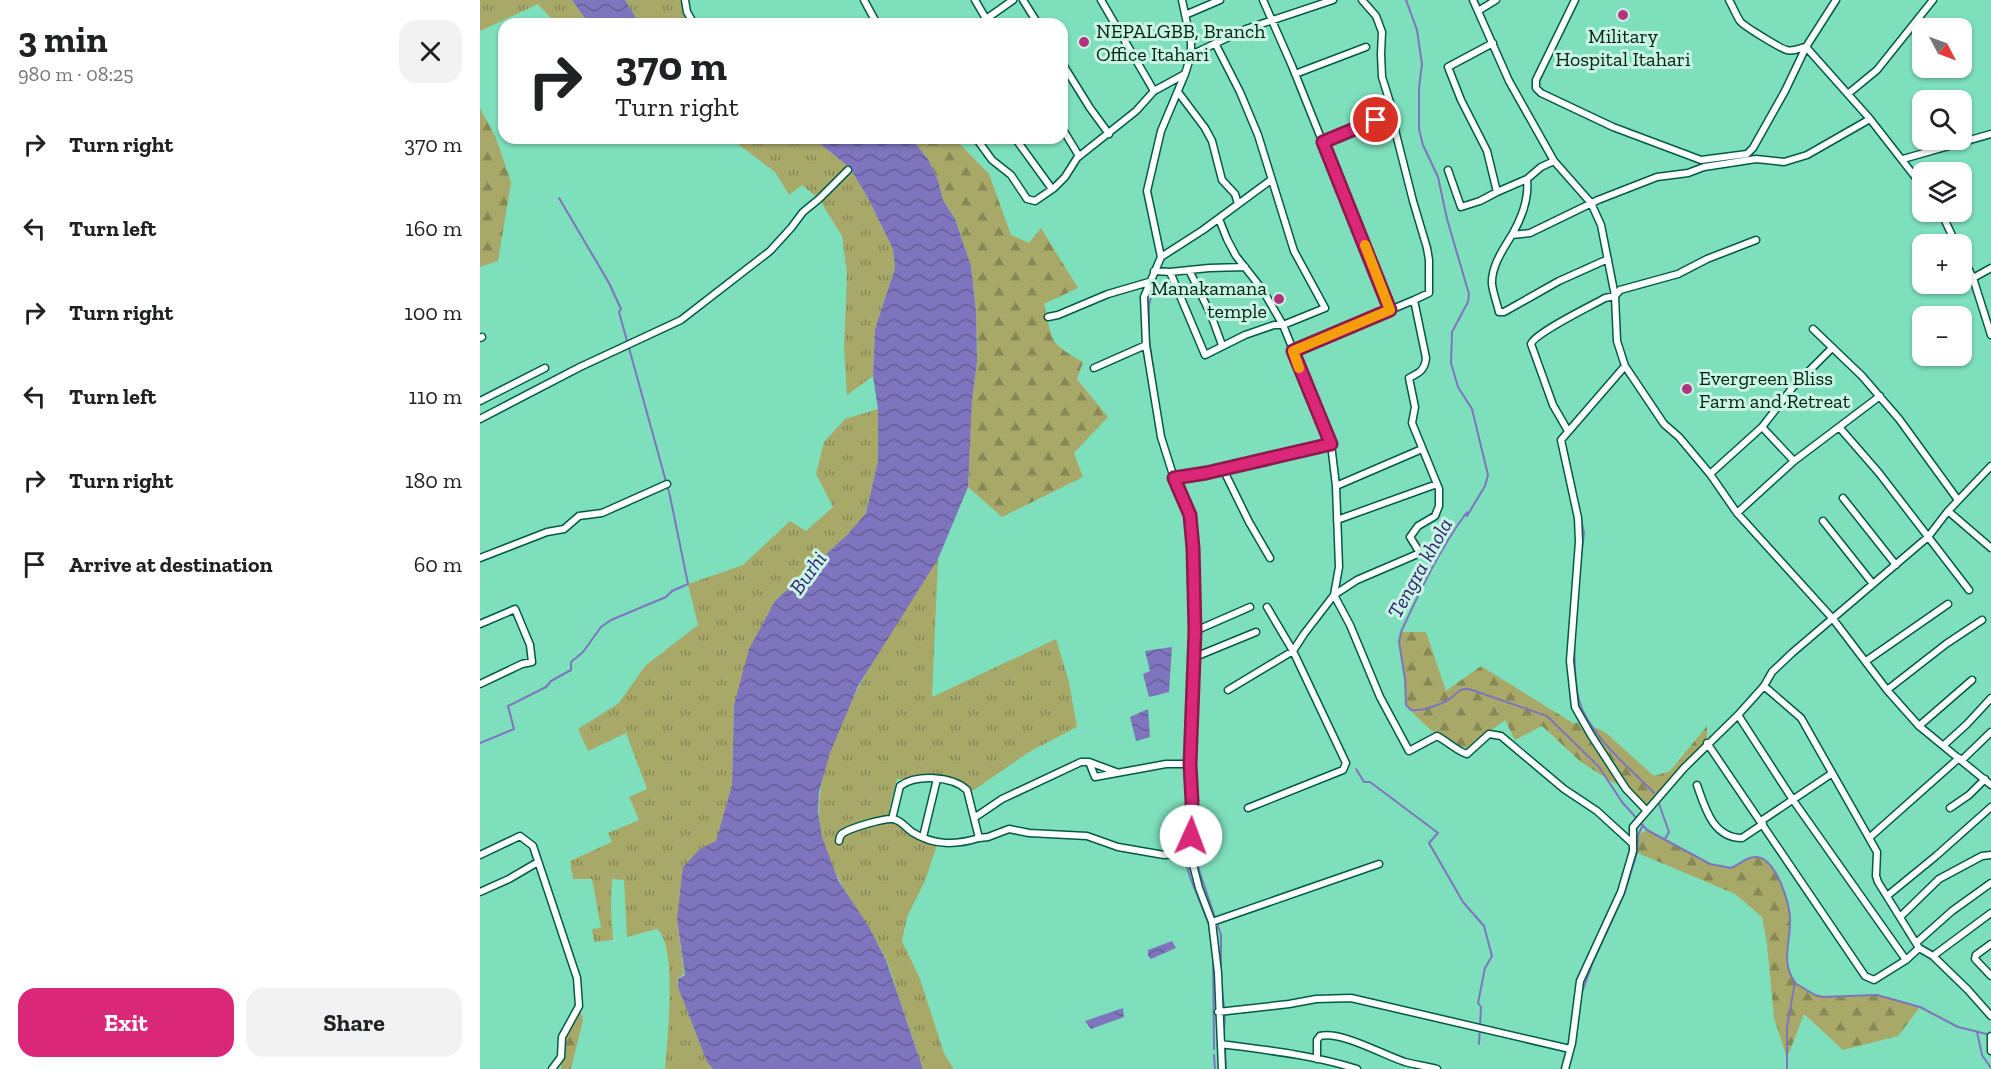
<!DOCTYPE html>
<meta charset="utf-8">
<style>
body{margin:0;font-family:"Zilla Slab",serif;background:#f2f2f2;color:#202124;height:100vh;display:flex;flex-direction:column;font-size:22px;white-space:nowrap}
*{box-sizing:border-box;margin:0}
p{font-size:20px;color:#757577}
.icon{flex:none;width:33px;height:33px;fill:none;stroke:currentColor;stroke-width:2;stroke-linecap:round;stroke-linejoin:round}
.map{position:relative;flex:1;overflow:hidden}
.panel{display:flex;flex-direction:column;background:#fff;width:480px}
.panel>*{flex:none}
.top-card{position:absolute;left:18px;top:18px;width:570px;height:126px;border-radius:18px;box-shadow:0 2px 4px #0004;background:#fff;color:#202124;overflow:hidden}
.needle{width:39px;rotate:131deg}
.buttons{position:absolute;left:1432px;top:18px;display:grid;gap:12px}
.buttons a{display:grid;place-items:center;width:60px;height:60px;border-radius:12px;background:#fff;box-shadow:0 2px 4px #0004;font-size:30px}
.pin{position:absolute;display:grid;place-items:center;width:51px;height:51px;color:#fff;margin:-26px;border:3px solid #fff;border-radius:50%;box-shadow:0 2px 6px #0007}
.me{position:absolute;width:66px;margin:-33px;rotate:2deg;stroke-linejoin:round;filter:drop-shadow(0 0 4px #0008)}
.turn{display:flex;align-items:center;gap:21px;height:126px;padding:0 18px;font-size:27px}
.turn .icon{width:78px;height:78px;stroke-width:2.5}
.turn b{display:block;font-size:42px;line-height:51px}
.round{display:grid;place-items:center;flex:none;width:63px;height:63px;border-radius:18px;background:#f2f2f2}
.summary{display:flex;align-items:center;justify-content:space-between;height:102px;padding:0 18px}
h1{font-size:36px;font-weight:700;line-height:45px}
.action{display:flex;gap:12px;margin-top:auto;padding:12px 18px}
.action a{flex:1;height:69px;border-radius:18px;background:#db2777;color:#fff;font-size:24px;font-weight:700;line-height:69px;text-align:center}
.action a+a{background:#f2f2f2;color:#202124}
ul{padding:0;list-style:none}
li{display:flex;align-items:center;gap:18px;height:84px;padding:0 18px}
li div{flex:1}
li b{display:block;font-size:22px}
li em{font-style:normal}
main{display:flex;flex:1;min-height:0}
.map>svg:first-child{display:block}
.grass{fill:url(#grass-tufts)}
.forest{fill:url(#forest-firs)}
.water{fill:url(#water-waves)}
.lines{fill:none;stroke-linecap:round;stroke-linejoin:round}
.stream{stroke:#7f74be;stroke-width:2}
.minor-casing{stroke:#025b45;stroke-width:9}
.minor{stroke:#fff;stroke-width:6}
.route-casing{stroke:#8e194d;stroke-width:15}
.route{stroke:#db2777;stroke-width:10}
.slow{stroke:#f59e0b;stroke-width:10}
.poi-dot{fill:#b4337e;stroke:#c8f5e3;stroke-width:2}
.labels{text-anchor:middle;stroke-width:6;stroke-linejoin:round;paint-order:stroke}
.poi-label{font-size:20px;fill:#001f15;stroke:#c8f5e3;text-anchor:start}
.water-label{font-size:21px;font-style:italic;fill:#341b73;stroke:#c8f5e3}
</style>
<main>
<section class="panel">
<div class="summary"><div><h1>3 min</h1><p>980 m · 08:25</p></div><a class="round"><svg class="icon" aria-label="close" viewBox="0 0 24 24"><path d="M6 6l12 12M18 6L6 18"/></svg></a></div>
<ul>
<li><svg class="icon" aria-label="right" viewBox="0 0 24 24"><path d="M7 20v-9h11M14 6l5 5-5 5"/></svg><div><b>Turn right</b></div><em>370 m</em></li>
<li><svg class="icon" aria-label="left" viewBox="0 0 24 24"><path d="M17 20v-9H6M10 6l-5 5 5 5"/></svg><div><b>Turn left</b></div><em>160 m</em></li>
<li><svg class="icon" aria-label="right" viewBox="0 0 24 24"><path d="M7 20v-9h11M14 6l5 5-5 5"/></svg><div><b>Turn right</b></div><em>100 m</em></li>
<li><svg class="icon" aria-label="left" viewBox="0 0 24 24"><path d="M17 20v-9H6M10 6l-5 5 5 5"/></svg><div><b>Turn left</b></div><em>110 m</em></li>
<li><svg class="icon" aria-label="right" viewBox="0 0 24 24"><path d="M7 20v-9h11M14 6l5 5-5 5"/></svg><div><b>Turn right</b></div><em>180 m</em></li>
<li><svg class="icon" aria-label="arrive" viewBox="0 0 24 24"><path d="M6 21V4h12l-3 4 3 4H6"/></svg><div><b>Arrive at destination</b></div><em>60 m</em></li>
</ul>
<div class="action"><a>Exit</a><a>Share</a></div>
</section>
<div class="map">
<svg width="1511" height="1069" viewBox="0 0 1511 1069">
<defs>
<pattern id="grass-tufts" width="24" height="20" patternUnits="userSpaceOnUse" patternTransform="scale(1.5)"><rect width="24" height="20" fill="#a8a969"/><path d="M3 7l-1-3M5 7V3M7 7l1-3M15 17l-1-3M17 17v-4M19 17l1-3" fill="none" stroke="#868955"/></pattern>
<pattern id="forest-firs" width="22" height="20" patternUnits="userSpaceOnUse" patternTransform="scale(1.5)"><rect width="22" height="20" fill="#a8a969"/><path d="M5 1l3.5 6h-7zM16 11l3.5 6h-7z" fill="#868955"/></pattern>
<pattern id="water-waves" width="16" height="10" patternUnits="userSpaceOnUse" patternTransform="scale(1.5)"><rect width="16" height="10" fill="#7f74be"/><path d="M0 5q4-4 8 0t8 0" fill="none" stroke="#665f99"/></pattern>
</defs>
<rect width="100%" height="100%" fill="#7edfbd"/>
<!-- grass -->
<path class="grass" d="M0,0H92L109,24H76L58,4L0,31Z
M145,0H205L214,24H163L157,19Z
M250,138H333L370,168L388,198L413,249L415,268L395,329L393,376L367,395L364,348L367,274L362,236L339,199L322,185L309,195L295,172Z
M398,409V461L386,513L367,535L295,601L254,705L252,785L236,842L220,849L197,919L204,974L197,979L198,987L227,1062L233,1069H185C187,1043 198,944 177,929L147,937L144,880L132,879L131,909L133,940L114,942L112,929L121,928L112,879H93L90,861L132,842L128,833L159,820L149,797L167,789L146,733L108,751L98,729L139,703L165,666L218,625L208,584L263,565L310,521L326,531L353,507L336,474L344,442L365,419Z
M458,559L452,697L576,639L589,682L597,727L549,752L491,792L482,782L473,777L443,780L417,779L409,809L426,831L457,845L445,881L427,917L422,941L440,979L464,1053L474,1069H443C435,1045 427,1020 418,996C414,983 411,969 405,957C385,917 353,882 342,837C321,755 415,626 458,559Z"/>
<!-- forest -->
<path class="forest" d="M0,108L16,138L31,182L18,261L0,267Z
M431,138H474L509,174L531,235L549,243L561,228L598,288L564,304C573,342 568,342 603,362L597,379L628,417L594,453L603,477L522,517L488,487L492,401L497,361L496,311L491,266L475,219L463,200L458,180L448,159Z
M921,632H946L966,691L1001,666L1093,723L1103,722L1125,732L1174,776L1190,771L1227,726V743L1167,811L1146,789L1129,780L1101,762L1062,726L1035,740L1025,720L987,748C961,741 943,725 926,705L925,679L919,642Z
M1167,830L1230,864L1252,868L1263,861L1277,857C1297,863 1309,899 1310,918C1311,939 1297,967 1317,984C1344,1005 1365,993 1396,995C1410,996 1426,1003 1440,1007L1418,1036L1363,1050L1324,1014L1307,1058L1294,1018L1287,944L1282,917L1255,894L1153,851L1152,843L1158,835Z
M99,1006L103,1020L91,1069H81L82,1037Z"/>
<!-- water -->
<path class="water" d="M92,0H145L157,19L163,24H109Z
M333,138H431L448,159L458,180L463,200L475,219L491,266L496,311L497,361L492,401L488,487L458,559L378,686L350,753L339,792L338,812L342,837L358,880L389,927L406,960L443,1069H233L227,1062L198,987V979L205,975L197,919L203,867L220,849L236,841L252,785L254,705L269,649L295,601L367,535L386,513L398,461V409L393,376L395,329L415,268L413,249L388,198L370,168Z
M692,647L689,692L669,697L663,674L670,671L665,651Z
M668,709L670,737L656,741L650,717Z
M692,941L696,948L671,959L668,956V950Z
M643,1008L644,1017L611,1029L605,1021Z"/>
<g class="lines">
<!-- stream -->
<path class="stream" d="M926,0L937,30L942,64L939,88V129L943,145L958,177L967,219L989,294L988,302L972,332L971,363L978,387L992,409L1008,475L1005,486L987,516V512C960,548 940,591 921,632L919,642L925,679L926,705L931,710C943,711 957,706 968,700C977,695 977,688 989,689L1067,716L1119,767L1142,802L1167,830L1230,864L1251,868C1259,865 1267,856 1277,857C1296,859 1310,903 1310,919C1311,941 1300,963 1315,982L1307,1027V1069
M676,278L669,305V339L677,394
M1086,448L1104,533L1100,566
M1094,640C1095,660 1094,691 1102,709C1117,742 1149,767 1174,793
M0,743L34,729L28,706L66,687L71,681L91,670V662L103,652L121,627L131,620L186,597L192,591L208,584L190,496L139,312L141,309L129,283L79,198
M876,769L884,782H890L958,833L949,843L983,902L1004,926L1012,956L1005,968L998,1003L1001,1007L999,1044
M1178,801L1189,832L1185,839
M716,808V854L719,870L741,935V982L744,1007
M705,859L710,877L729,925L733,952L734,1049
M1315,983L1335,995L1342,997L1397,995L1440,1007L1478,1027L1511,1035
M1102,992L1113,962L1144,894L1157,853L1158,835L1163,825
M744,1031L745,1015
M1096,1031L1100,1007
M1497,1032L1502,1055L1511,1068
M745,1048L746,1069
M734,1055L735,1069"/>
<defs>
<path id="minor" d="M205,0L207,12L214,24
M384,0L397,24
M495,0L509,24
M543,0L558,24
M621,0L674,91
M702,0L711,42V55L705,74L681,131L667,191L681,257L664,297L666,345L681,437L694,478L710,515L713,548L715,631L710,764L712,801L710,853L719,888L732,922L738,973L742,1069
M783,0L812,66L910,310
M993,0L1029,81L1074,161L1111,203L1121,225L1135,296L1137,341L1145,366L1184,424L1199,437L1230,474L1257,513L1353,619L1407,690L1439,726L1511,785
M1249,0C1253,7 1256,15 1260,21C1262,25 1303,50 1307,50C1313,52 1320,48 1326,47L1356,0
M998,11L1016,0
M705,15L740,0
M499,24L533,0
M1013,43L968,67L981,100L1007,151L1017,192
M711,55L766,29L853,0
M582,63L610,108L629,134
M815,74L886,47
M698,92L725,128L732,141L742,180L755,194L758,204
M1369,93L1397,70L1453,0
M1390,119L1443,187
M582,128L599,156
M496,138L512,160L531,175L547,199L555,201L574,188L585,177L597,158L656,111L674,91L705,74
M535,138L572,189
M843,142L913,112
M1423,159L1511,134
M1074,161L1061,167L1047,179C1049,197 1042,217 1033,233C1024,248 1011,266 1012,284C1013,293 1017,303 1019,312H1024L1079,281L1128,259
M968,170L981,207L1000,201L1017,192L1047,179
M1461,212L1476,244
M739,219L747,239L756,256L782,289L803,325L851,444L856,486L859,567L854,595L870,625L900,697L929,751L957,736C967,741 978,752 987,754L1009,734L1021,736L1084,789L1117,811L1152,843
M1032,235L1050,233L1118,200L1177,177L1208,173L1224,167L1276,159L1304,162L1327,155L1390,119L1326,47L1305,91L1273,148L1267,154L1221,160L1133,127L1061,93L1056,88V80L1095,0
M1482,256L1493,278L1511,335
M681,257L723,230L791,180
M709,270L731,315L742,345
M674,271L690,272L729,268L765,267
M690,272L725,355L765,335L794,325H803L845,308L814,251L778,135L760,92L736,45
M1493,278L1511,268
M568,317L578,315L628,294L669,282
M1333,329L1382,376L1419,419L1478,500
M0,338L2,337
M813,351L934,300
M1145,366L1081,440L1098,518L1099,542L1090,661L1095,707L1111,735L1146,789L1167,811
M614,368L666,345
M0,401L65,368
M0,419L100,367L201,320L290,251L311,228L323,212L339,199L368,170
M1282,427L1314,461
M1359,427L1400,396
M1088,431L1073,405L1051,344C1055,333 1111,306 1125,298L1135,296L1140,290L1198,274L1227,259L1276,240
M743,469L769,522L790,558
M1230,474L1282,427L1313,387L1352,348
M694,478L726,473L851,444
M856,486L942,449
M1363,498L1416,565
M1468,511L1511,548
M1257,513L1314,461L1359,427L1399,473L1489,590
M857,520L957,484
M1343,521L1393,584
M0,558L67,532L84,529L99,516L122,513L187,484
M0,624L35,609L50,645L52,662L42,664L0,684
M715,631L770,607
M715,657L776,632
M1386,661L1468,604
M1284,686L1321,718L1397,852L1396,876L1398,882L1439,948L1453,956L1488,990L1511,1016
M748,690L813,651L824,634L854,595L877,580L940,553L930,537L938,526L955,516L959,506V489L932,423L935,407L929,378C939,373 945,370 946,358L934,300L949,293V260L947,248L933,201L916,134L913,112L902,77L901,54L902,32L896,16L882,0
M1407,690L1466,644L1502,620
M1258,715L1313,800L1426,960
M1439,726L1492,680
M1227,743L1385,976L1394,980L1426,960L1439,948
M1464,745L1487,724L1511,698
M1482,760L1511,732
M609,762L636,772
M1217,785C1225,808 1233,838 1262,838L1283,824
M768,808L863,770L866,763L813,651L787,607
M1470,808L1489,795L1505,779
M494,818L522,799L601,762H609L615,777L686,764H710
M412,819L420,786C437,774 472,776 487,790L499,838L508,837L529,829L549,833L607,836L638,847L684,855L710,853
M1281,821L1351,774
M443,837L457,779
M1389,838L1479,758
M359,841C360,837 359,836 363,833C371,828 403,818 413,819C421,820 426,828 432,832C454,846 476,845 499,838
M0,855L40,836L53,846L97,978L99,1006L82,1037L81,1057L72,1069
M0,892L29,879L58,862
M1407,896L1456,856L1511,807
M1420,917L1459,879L1502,856L1511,855
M732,922L899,864
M1436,943L1472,911L1511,883
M1511,944L1496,955L1495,959L1511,976
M1453,956L1511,913
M738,1012L809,1004L836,999L871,998L1090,1049
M1511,1036V1051
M741,1044C786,1050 833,1055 877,1069
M837,1059V1040L840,1036C862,1031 903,1055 925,1062C936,1065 946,1066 957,1069
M1085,1069L1092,1043L1100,981L1141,892L1153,851V827L1204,768L1258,715L1284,686L1292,672L1312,653L1448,537L1468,511L1511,466"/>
</defs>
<!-- minor casing -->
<use href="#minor" class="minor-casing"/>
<!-- minor -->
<use href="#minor" class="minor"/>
</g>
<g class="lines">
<defs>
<path id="route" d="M711,836L712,801L710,764L715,631L713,548L710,515L694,478L726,473L851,444L813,351L910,310L843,142L896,120"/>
</defs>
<!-- route casing -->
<use href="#route" class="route-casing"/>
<!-- route -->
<use href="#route" class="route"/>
<!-- slow -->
<path class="slow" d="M819,368L813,351L910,310L885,245"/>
</g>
<!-- markers -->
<g class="poi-dot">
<circle cx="1143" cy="15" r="6"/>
<circle cx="604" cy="42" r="6"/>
<circle cx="799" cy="299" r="6"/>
<circle cx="1207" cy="389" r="6"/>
</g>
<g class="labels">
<!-- poi labels -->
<g class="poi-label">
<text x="616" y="38">NEPALGBB, Branch<tspan x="616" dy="23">Office Itahari</tspan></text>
<text x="1143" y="43" text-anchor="middle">Military<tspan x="1143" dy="23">Hospital Itahari</tspan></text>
<text x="787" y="295" text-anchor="end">Manakamana<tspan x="787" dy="23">temple</tspan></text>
<text x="1219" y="385">Evergreen Bliss<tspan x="1219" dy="23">Farm and Retreat</tspan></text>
</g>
<!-- water labels -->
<g class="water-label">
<text transform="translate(940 568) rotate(-61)" y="7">Tengra khola</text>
<text transform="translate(328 573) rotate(-54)" y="7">Burhi</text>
</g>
</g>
</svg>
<div class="buttons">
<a><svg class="needle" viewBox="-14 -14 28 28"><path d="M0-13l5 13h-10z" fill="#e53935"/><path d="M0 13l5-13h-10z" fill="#757577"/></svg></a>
<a><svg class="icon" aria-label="search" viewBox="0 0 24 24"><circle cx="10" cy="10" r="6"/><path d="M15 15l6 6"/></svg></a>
<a><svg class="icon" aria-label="layers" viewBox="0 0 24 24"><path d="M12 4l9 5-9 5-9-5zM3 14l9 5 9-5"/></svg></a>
<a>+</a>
<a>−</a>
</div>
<div class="pin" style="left:896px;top:120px;background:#d93025"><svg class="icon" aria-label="arrive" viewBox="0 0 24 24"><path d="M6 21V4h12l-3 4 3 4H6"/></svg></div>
<svg class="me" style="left:711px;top:836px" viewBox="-20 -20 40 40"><circle r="19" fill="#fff"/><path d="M0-13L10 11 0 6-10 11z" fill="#db2777"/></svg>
<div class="top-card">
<div class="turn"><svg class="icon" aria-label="right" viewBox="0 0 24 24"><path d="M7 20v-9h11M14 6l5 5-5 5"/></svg><div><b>370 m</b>Turn right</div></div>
</div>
</div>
</main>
